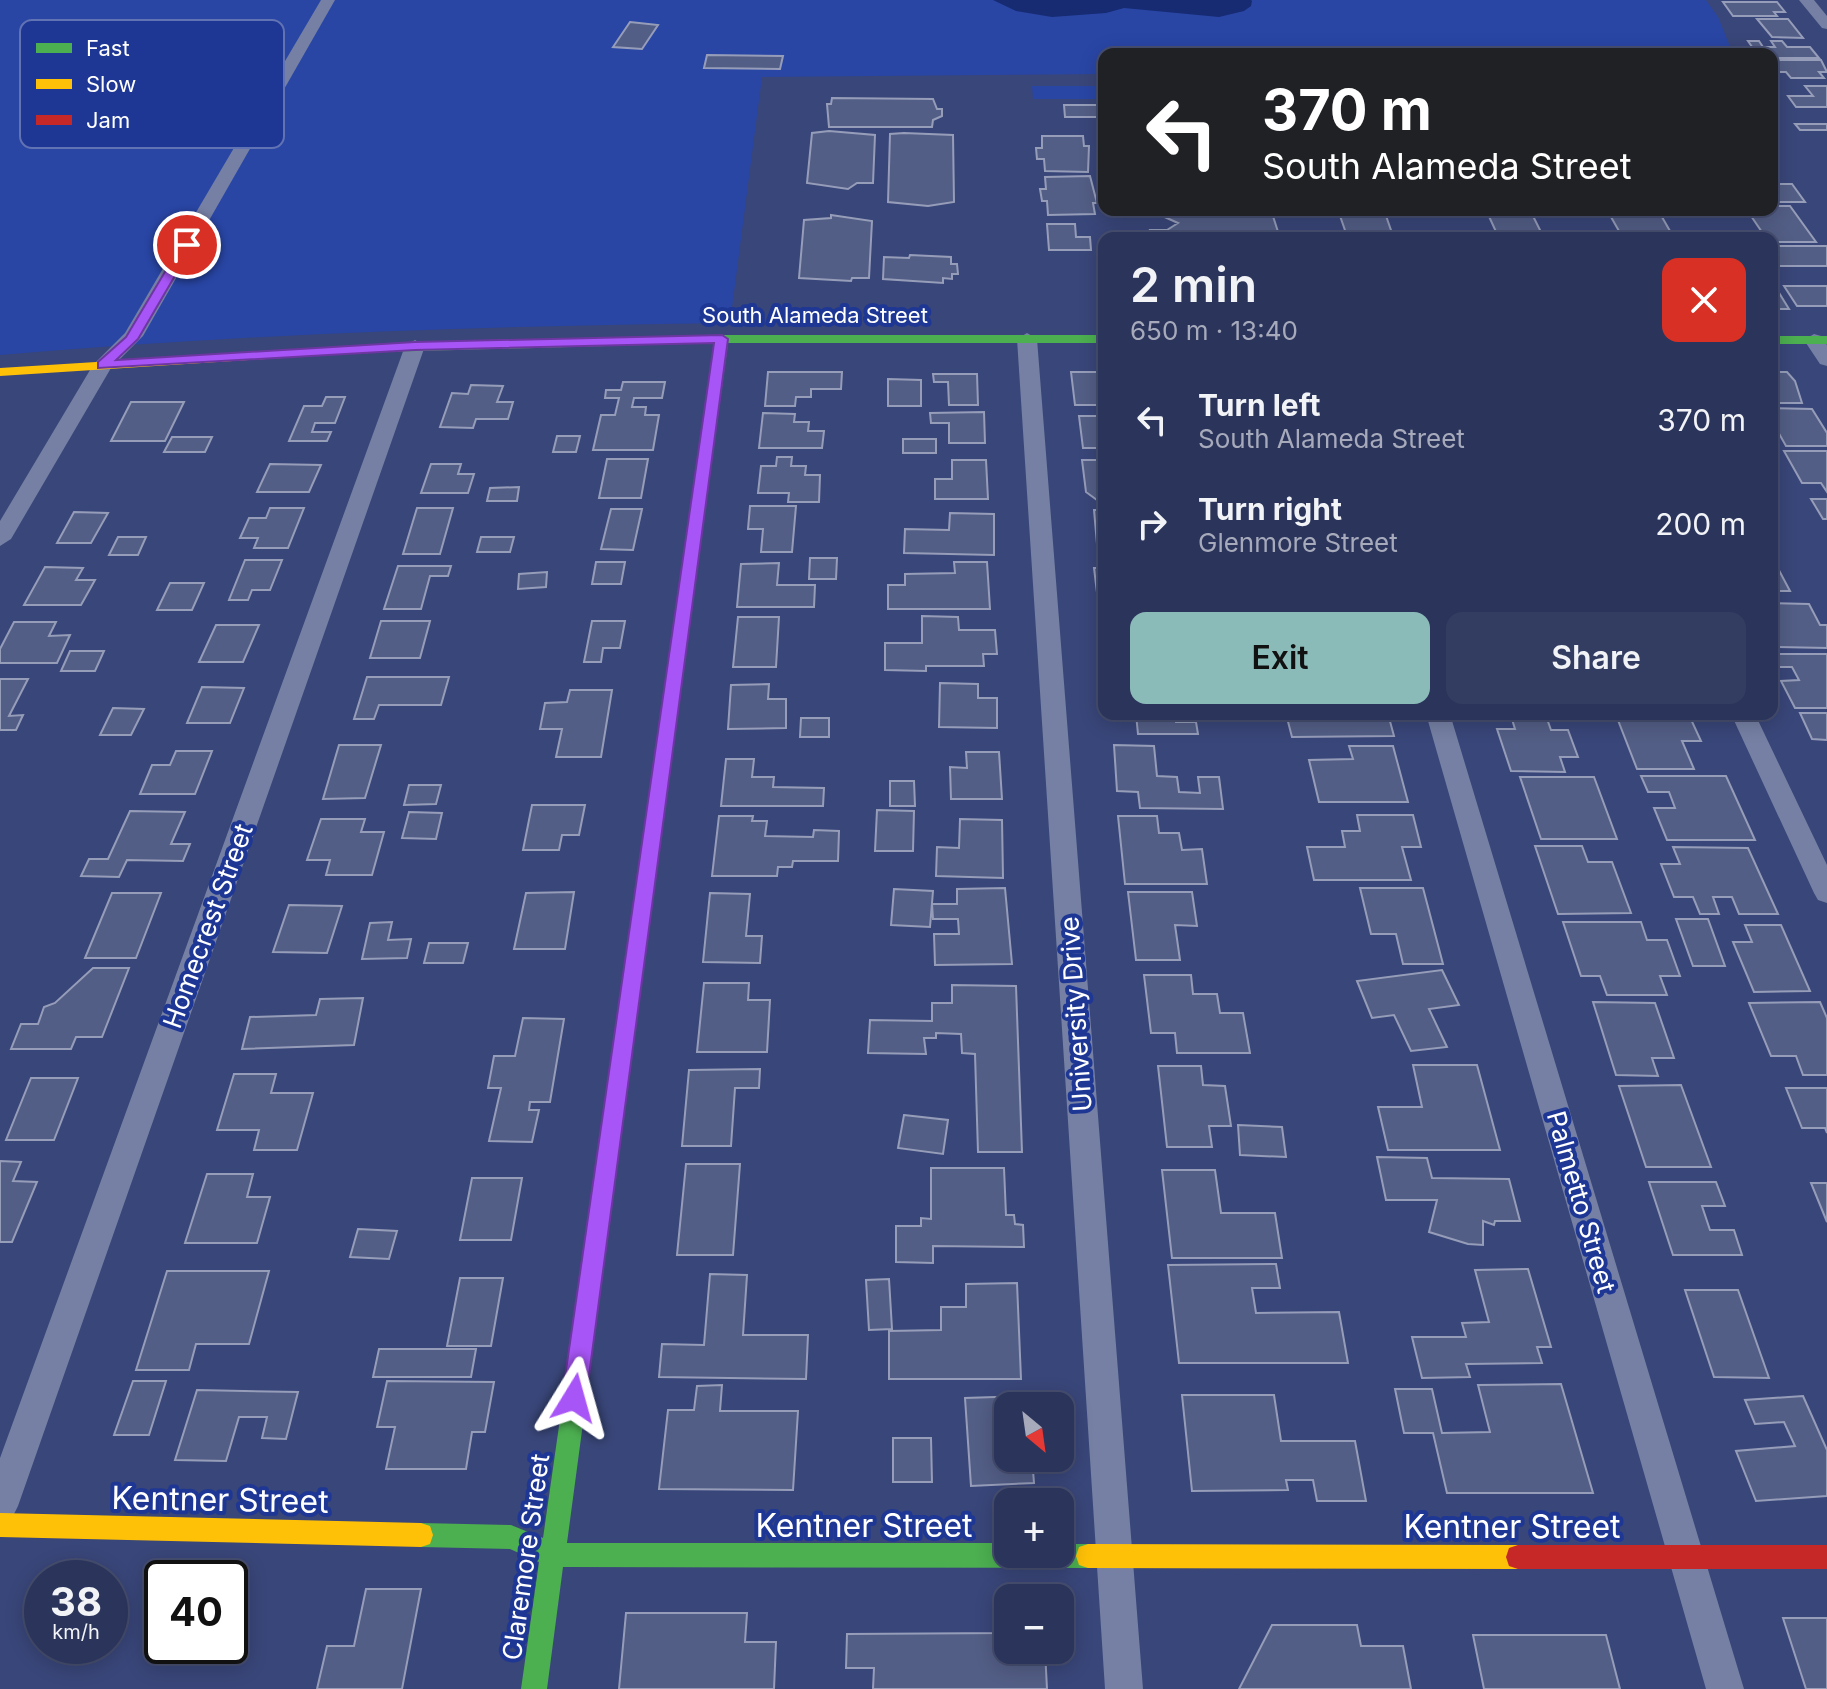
<!DOCTYPE html>
<meta charset="utf-8">
<style>
body{margin:0;font-family:Inter,sans-serif;background:#333c61;color:#f1f3f6;height:100vh;display:flex;flex-direction:column;font-size:30px;white-space:nowrap}
*{box-sizing:border-box;margin:0}
p{font-size:26px;color:#a6aabb}
.icon{flex:none;width:44px;height:44px;fill:none;stroke:currentColor;stroke-width:2;stroke-linecap:round;stroke-linejoin:round}
.map{position:relative;flex:1;overflow:hidden}
.side{position:absolute;left:1098px;top:232px;width:680px;height:488px;display:flex;flex-direction:column;background:#2b345b;border-radius:16px;box-shadow:0 4px 20px #0003,0 0 0 2px #474f71}
.side>*{flex:none}
.top-card{position:absolute;left:1098px;top:48px;width:680px;height:168px;border-radius:16px;box-shadow:0 4px 20px #0003,0 0 0 2px #474f71;background:#202124;color:#fff;overflow:hidden}
.needle{width:52px;rotate:151deg}
.fabs{position:absolute;left:994px;top:1392px;display:grid;gap:16px}
.fabs a{display:grid;place-items:center;width:80px;height:80px;border-radius:16px;background:#2b345b;box-shadow:0 4px 20px #0003,0 0 0 2px #474f71;font-size:40px}
.speed{position:absolute;left:24px;top:1560px;display:flex;gap:16px;font-size:40px;font-weight:700;text-align:center}
.speed>*{display:grid;place-content:center;width:104px;height:104px;border-radius:50%;background:#2b345b;box-shadow:0 4px 20px #0003,0 0 0 2px #474f71;line-height:1}
.speed small{font-size:20px;font-weight:400}
.speed .limit{border:4px solid #111;border-radius:12px;background:#fff;color:#111}
.pin{position:absolute;display:grid;place-items:center;width:68px;height:68px;color:#fff;margin:-34px;border:4px solid #fff;border-radius:50%;box-shadow:0 2px 8px #0007}
.me{position:absolute;width:88px;margin:-44px;rotate:8deg;stroke-linejoin:round;filter:drop-shadow(0 0 6px #0008)}
.turn{display:flex;align-items:center;gap:28px;height:168px;padding:0 32px;font-size:36px}
.turn .icon{width:104px;height:104px;stroke-width:2.5}
.turn b{display:block;font-size:56px;line-height:68px}
.round{display:grid;place-items:center;flex:none;width:84px;height:84px;border-radius:16px;background:#333c61}
.summary{display:flex;align-items:center;justify-content:space-between;height:136px;padding:0 32px}
h1{font-size:48px;font-weight:600;line-height:60px}
.cta{display:flex;gap:16px;margin-top:auto;padding:16px 32px}
.cta a{flex:1;height:92px;border-radius:16px;background:#8bbbb9;color:#111;font-size:32px;font-weight:600;line-height:92px;text-align:center}
.cta a+a{background:#333c61;color:#f1f3f6}
ul{padding:0;list-style:none}
li{display:flex;align-items:center;gap:24px;height:104px;padding:0 32px}
li div{flex:1}
li b{display:block;font-size:30px}
li em{font-style:normal}
.map>svg:first-child{display:block}
.green{fill:#2946a5}
.water{fill:#172b73}
.building{fill:#535e86;stroke:#969db9;stroke-width:2}
.lines{fill:none;stroke-linecap:round;stroke-linejoin:round}
.street{fill:#7680a4;fill-rule:evenodd}
.fast{fill:#4caf50;fill-rule:evenodd}
.slow{fill:#ffc107;fill-rule:evenodd}
.jam{fill:#c62828;fill-rule:evenodd}
.route{fill:#a855f7;stroke:#6d37a1;stroke-width:2}
.labels{text-anchor:middle;stroke-width:8;stroke-linejoin:round;paint-order:stroke}
.far-street-label{font-size:22px;fill:#fff;stroke:#1e3794}
.street-label{font-size:26px;fill:#fff;stroke:#1e3794}
.near-street-label{font-size:32px;fill:#fff;stroke:#1e3794}
.key{fill:#1e3794;stroke:#6273b4;stroke-width:2}
.key-label{font-size:22px;fill:#fff}
</style>
<div class="map">
<svg width="1827" height="1689" viewBox="0 0 1827 1689">
<rect width="100%" height="100%" fill="#394679"/>
<!-- green -->
<path class="green" d="M0,0H1706L1718,17L1733,54H1104V74L762,77L730,323C486,326 243,334 0,355Z
M1032,86H1100L1101,99H1033Z"/>
<!-- water -->
<path class="water" d="M993,0H1251L1252,1L1251,6L1244,11L1219,17L1124,8L1106,13L1052,17L1016,11Z"/>
<!-- building -->
<path class="building" d="M1723,2H1777L1785,12H1774L1777,16H1733Z
M1757,19H1788L1803,38L1772,37Z
M630,22L658,25L642,49L613,47Z
M1748,41H1759L1763,47H1775L1771,41H1782L1787,47H1810L1819,58H1772V54H1757Z
M707,55L783,56L780,69L704,68Z
M1772,60H1821L1827,72H1819L1824,78H1791L1786,72H1772Z
M1805,86H1827V107H1796L1788,96H1813Z
M832,98L933,99L937,109H942V116L933,120L932,127H829L827,104H831Z
M1064,105H1104V117H1065Z
M1795,124H1827V130H1800Z
M829,131L875,135L873,183H857L848,189L807,183L812,133Z
M904,133L953,135L954,202L928,206L888,202L890,134Z
M1042,136H1083L1084,146H1089L1088,172L1045,171L1044,159H1037L1036,148H1042Z
M1090,176L1097,203H1093L1095,214L1048,215L1047,201H1042L1040,189H1046L1045,177Z
M1772,184H1792L1805,202H1772Z
M1772,206H1790L1816,242H1772V238H1766L1747,210H1772Z
M1159,210H1271L1280,238H1152L1150,230H1167L1178,223L1160,215Z
M1338,210H1384L1393,236H1347Z
M1486,210H1530L1543,236H1498Z
M1607,210H1658L1674,238H1623Z
M831,215L872,221L869,278H852L851,281L799,278L804,220L831,218Z
M1047,224H1075L1076,237H1090L1091,250H1049Z
M1689,232H1743L1746,238H1693Z
M1772,246H1827V266H1772Z
M910,255L951,257V264H957L958,274H952V279L943,278V283L883,279L884,257L909,258Z
M1772,283H1773L1789,309H1774Z
M1784,286H1827V306H1797Z
M768,372H842L841,389H811V397H796L795,406H765Z
M1071,372H1104V405H1075Z
M1772,372H1787L1795,381L1802,403H1772Z
M933,374H977L978,405H949L948,382H934Z
M888,379L921,380V406H888Z
M623,382H665L662,398H634L632,407H646L645,415H659L653,450H593L601,415H615L619,398H605L606,390H621Z
M471,385L503,386L497,402H513L508,419H476L473,428L440,427L452,393L468,394Z
M326,397H345L335,423H315L312,432H331L327,441H289L304,406H322Z
M131,402H184L165,441H111Z
M1772,408L1812,409L1827,433V446H1786L1772,421Z
M984,412L985,443H949V423H931L930,413Z
M763,413L795,414L794,422H809L808,431H824L822,448H759Z
M1079,416H1104V448H1083Z
M557,436H580L576,452H553Z
M172,437H212L205,452H164Z
M903,439H936V453H903Z
M1784,451H1827V492L1821,483H1802Z
M777,457H792L791,466H806L805,475H820L819,502H788L789,493H758L761,466H776Z
M607,459H648L641,498H599Z
M952,460H986L988,499H935V479H952Z
M1082,460H1104V500H1097L1086,492Z
M270,464L321,465L309,492H257Z
M431,464H461L458,474H474L468,493H421Z
M519,487L517,501H487L490,488Z
M1811,499H1827V519H1823Z
M750,506H796L792,552H761L763,529H748Z
M270,508H304L288,548H254L258,538H240L249,518H266Z
M417,508H453L440,554H403Z
M611,509H642L633,550L601,549Z
M1094,510H1104V544H1097Z
M74,512L108,513L91,543H57Z
M950,513L994,514V555L904,553L905,529L949,530Z
M118,537H146L138,555H109Z
M481,537H514L510,552H477Z
M1772,557L1790,591H1772Z
M810,558H837L836,579H809Z
M245,560H282L270,590H252L248,600H229Z
M596,562H625L621,584H592Z
M954,562H987L990,609H888V585H905V574L955,573Z
M779,563L777,585H815L814,607H737L741,564Z
M398,566H451L448,576H430L421,609H384Z
M45,567L83,568L76,580H95L81,605H24Z
M1094,568H1104V609H1099Z
M547,572L546,587L518,589L519,574Z
M170,583H204L192,610H157Z
M1772,603L1809,604L1820,625H1827V648L1772,647V624H1775Z
M922,616L958,617L959,630H995L997,654H983L984,666H926V671L885,670V643H922Z
M738,617H779L776,667H733Z
M381,621H430L420,658H370Z
M592,621H625L620,648H603L601,662H584Z
M14,622H56L49,636L70,635L57,663H0V649Z
M216,625H259L243,662H199Z
M70,651H104L95,671H61Z
M1772,654H1827V708H1795L1781,681L1799,680L1792,667H1774Z
M367,677H449L441,705H379L374,719H354Z
M0,679H28L9,716L23,715L16,730H0Z
M940,683L978,684V698H997V728L939,727Z
M769,684L768,699H786V728L728,729L731,685Z
M202,687L244,688L230,723H187Z
M570,690H612L601,757H556L562,729H540L545,703L567,702Z
M113,708L144,709L131,735H100Z
M1800,713H1827V740L1812,739Z
M1136,714H1175L1176,722H1196L1198,734H1138Z
M1286,714H1388L1394,736L1292,737Z
M1616,715H1689L1701,741H1682L1694,769H1637Z
M1511,716H1546L1551,730H1568L1578,757H1560L1565,772L1511,771L1497,729H1515Z
M801,718H829V737H800Z
M339,745H381L365,798L323,799Z
M1114,745L1154,746L1157,776L1177,777L1179,792L1200,793L1198,777H1219L1223,809L1140,808L1138,792L1117,791Z
M1349,746H1393L1408,802H1319L1309,760L1353,759Z
M176,751H212L195,794H140L152,765H170Z
M966,752H999L1002,799H951L950,767L967,768Z
M726,759H754L752,777H774L773,787L824,788L823,806H721Z
M1641,776H1726L1755,840H1667L1654,808H1675L1669,792H1648Z
M1520,777H1594L1617,839H1541Z
M890,781H914L915,806H890Z
M409,785H441L436,804L404,805Z
M532,805H585L579,835H562L559,850H523Z
M877,810L914,811L913,851H875Z
M130,811L185,812L171,844H190L183,861L127,860L119,877L81,876L89,859H108Z
M409,812L442,813L436,839L402,838Z
M1357,815H1413L1421,847H1402L1411,880H1314L1307,847H1345L1342,831H1360Z
M719,816H753L752,821H767L765,836L813,837L814,830L839,831L838,861H793L792,867H778L777,876H712Z
M1118,816H1157L1159,833H1179L1182,850L1202,849L1207,884H1125Z
M321,819H365L361,832H384L372,875H326L330,860H307Z
M960,819L1002,820L1003,878L936,876L937,847L959,848Z
M1535,846H1582L1588,862H1612L1631,913L1558,914Z
M1673,847L1748,848L1778,914H1739L1732,897H1713L1719,914H1700L1693,897H1674L1661,864H1680Z
M1005,888L1012,964L935,965L934,934H959L958,919H933L932,904H957V889Z
M1360,888H1423L1443,964H1403L1396,934H1371Z
M894,889L933,891L930,927L891,925Z
M574,892L565,949H514L526,893Z
M1128,892H1192L1197,926L1175,925L1180,960H1136Z
M112,893H161L136,958H85Z
M710,893L750,894L746,936H762L760,963L703,962Z
M289,905L342,906L327,953L273,952Z
M1676,919H1708L1725,966H1693Z
M392,922L388,940L411,939L407,958L362,959L370,923Z
M1563,922H1641L1647,940H1667L1680,976H1660L1667,995H1607L1600,976H1581Z
M1745,925H1781L1810,991L1754,992L1733,942H1752Z
M429,943H468L463,963H424Z
M93,968H129L102,1037H76L71,1049H11L21,1024H38L44,1007L55,1003Z
M1442,970L1459,1005L1429,1009L1447,1047L1411,1051L1394,1015L1372,1018L1357,981Z
M1144,975H1191L1193,994H1217L1220,1013H1243L1250,1053H1177L1175,1033H1151Z
M704,983H749L748,1000H770L767,1052H697Z
M952,985L1016,986L1022,1152H978L975,1054L962,1053L961,1034L936,1033V1038H924L926,1054L868,1053L870,1020L932,1021V1003H952Z
M363,998L354,1045L242,1049L250,1017L316,1015L320,999Z
M1593,1002L1655,1003L1674,1058H1652L1658,1076L1616,1075Z
M1820,1002L1827,1018V1075H1803L1796,1056H1771L1749,1003Z
M523,1018L564,1019L550,1102H530L529,1110H539L532,1142L489,1141L501,1088H488L494,1056H515Z
M1413,1065H1477L1500,1150H1388L1378,1107H1422Z
M1158,1066H1201L1203,1085L1225,1086L1231,1126H1209L1212,1147H1167Z
M760,1069L759,1088H735L731,1146H682L689,1070Z
M234,1074H276L271,1093H313L297,1150H254L259,1130H217Z
M31,1078H78L54,1140H6Z
M1681,1085L1711,1167H1646L1619,1086Z
M1786,1088H1827V1133L1825,1128H1802Z
M904,1115L948,1120L943,1154L898,1148Z
M1238,1125L1282,1127L1286,1157L1240,1155Z
M1377,1157L1427,1158L1432,1178L1509,1179L1520,1221H1495L1494,1225L1483,1221V1245L1468,1244L1429,1232L1437,1200H1386Z
M0,1161L21,1162L13,1181L37,1182L12,1242H0Z
M686,1164H740L733,1255H677Z
M931,1168H1004L1006,1215H1014L1015,1224L1023,1225L1024,1247L933,1246V1263L896,1262V1226H921V1218L931,1219Z
M1162,1170H1215L1221,1213H1275L1282,1258H1172Z
M207,1174H253L247,1197H270L257,1243H185Z
M472,1178H522L511,1240H460Z
M1649,1182H1716L1725,1206H1702L1710,1230H1734L1742,1255H1673Z
M1811,1183H1827V1222Z
M358,1229L397,1231L389,1259L350,1257Z
M1276,1264L1280,1288H1252L1256,1313L1339,1312L1348,1363H1179L1168,1265Z
M1528,1269L1551,1347H1537L1542,1363L1466,1364L1470,1377L1422,1378L1412,1337H1466L1462,1323L1489,1322L1475,1270Z
M167,1271H269L249,1344H196L189,1370H136Z
M710,1274L747,1275L743,1335H808L806,1379L659,1377L662,1344L704,1345Z
M460,1278H503L491,1346H447Z
M889,1279L892,1329L869,1330L866,1280Z
M1017,1283L1021,1379H889V1331L941,1330V1307H966V1284Z
M1685,1290H1738L1769,1378L1714,1377Z
M379,1349H476L471,1377H373Z
M133,1381H166L149,1435H114Z
M387,1381L494,1382L485,1432H472L466,1469H386L395,1427H377Z
M1561,1384L1593,1493H1447L1433,1433H1404L1395,1389H1432L1442,1433L1490,1432L1478,1385Z
M722,1385L720,1411H798L793,1490L659,1489L668,1410H694L697,1386Z
M197,1390L298,1392L286,1439L262,1438L267,1417H239L226,1461L175,1460Z
M1182,1395H1274L1281,1441H1355L1366,1501H1317L1313,1480H1286L1288,1490L1192,1491Z
M1026,1396L1027,1406H1008V1458H1032L1034,1483L971,1486L965,1398Z
M1803,1396L1827,1450V1496L1756,1501L1736,1451L1795,1446L1784,1422L1755,1424L1745,1400Z
M893,1438H931L932,1482H893Z
M366,1589H421L402,1689H317L327,1646H354Z
M1004,1612H1008V1650H1045L1047,1689H873L874,1668H846L847,1634L1004,1633Z
M626,1613H747L745,1642H776L774,1689H619Z
M1783,1618H1827V1689H1806Z
M1272,1625H1357L1361,1646H1403L1411,1689H1239Z
M1473,1635H1606L1620,1689H1484Z"/>
<g class="lines">
<!-- street -->
<path class="street" d="M321,0H335L143,336L111,368L11,539L0,546V521L93,365L125,333Z
M1799,0H1814L1827,16V29L1822,28Z
M1027,333L1037,339L1143,1689H1105L1017,339Z
M1814,334L1821,336L1827,345V366L1820,364L1804,340Z
M415,340L425,346L18,1506L12,1518L0,1523V1458L405,346Z
M1426,714H1450L1744,1689H1706Z
M1731,714H1755L1827,865V903L1818,900L1814,893Z"/>
<!-- fast -->
<path class="fast" d="M722,335H1104V343H728L706,504L699,508L692,504L715,343L385,352L378,348L385,344Z
M1772,336H1827V344H1772Z
M624,1033L631,1035L634,1041L567,1543H1008V1554H1060V1544H1088L1097,1547L1100,1556L1097,1565L1088,1568L563,1567L547,1689H521L539,1562L510,1549L421,1547L412,1544L409,1535L412,1526L421,1523L511,1525L543,1538L614,1041L617,1035Z"/>
<!-- slow -->
<path class="slow" d="M385,344L392,348L390,351L0,376V368Z
M0,1513L421,1523L430,1526L433,1535L430,1544L421,1547L0,1537Z
M1088,1544L1518,1545L1527,1548L1530,1557L1527,1566L1518,1569L1088,1568L1079,1565L1076,1556L1079,1547Z"/>
<!-- jam -->
<path class="jam" d="M699,500L706,504L634,1041L631,1047L624,1049L617,1047L614,1041L692,504Z
M1518,1545H1827V1569H1518L1509,1566L1506,1557L1509,1548Z"/>
</g>
<!-- route -->
<path class="route" d="M187,241L193,245L138,339L116,360L415,342L722,335L728,339L586,1398L582,1406L574,1409L566,1406L562,1398L714,343L415,350L98,368V362L126,337L181,245Z"/>
<g class="labels">
<!-- far-street labels -->
<g class="far-street-label">
<text x="815" y="323">South Alameda Street</text>
</g>
<!-- street labels -->
<g class="street-label">
<text transform="translate(208 926) rotate(-70)" y="9">Homecrest Street</text>
<text transform="translate(1076 1014) rotate(-94)" y="9">University Drive</text>
<text transform="translate(1581 1202) rotate(74)" y="9">Palmetto Street</text>
<text transform="translate(526 1557) rotate(-82)" y="9">Claremore Street</text>
</g>
<!-- near-street labels -->
<g class="near-street-label">
<text transform="translate(220 1500) rotate(1)" y="11">Kentner Street</text>
<text x="864" y="1537">Kentner Street</text>
<text x="1512" y="1538">Kentner Street</text>
</g>
</g>
<!-- legend -->
<rect x="20" y="20" width="264" height="128" rx="12" class="key"/>
<rect x="36" y="43" width="36" height="10" fill="#4caf50"/>
<rect x="36" y="79" width="36" height="10" fill="#ffc107"/>
<rect x="36" y="115" width="36" height="10" fill="#c62828"/>
<g class="key-label">
<text x="86" y="56">Fast</text>
<text x="86" y="92">Slow</text>
<text x="86" y="128">Jam</text>
</g>
</svg>
<div class="fabs">
<a><svg class="needle" viewBox="-14 -14 28 28"><path d="M0-13l5 13h-10z" fill="#e53935"/><path d="M0 13l5-13h-10z" fill="#a6aabb"/></svg></a>
<a>+</a>
<a>−</a>
</div>
<div class="speed"><div>38<small>km/h</small></div><div class="limit">40</div></div>
<div class="pin" style="left:187px;top:245px;background:#d93025"><svg class="icon" aria-label="arrive" viewBox="0 0 24 24"><path d="M6 21V4h12l-3 4 3 4H6"/></svg></div>
<svg class="me" style="left:574px;top:1398px" viewBox="-20 -20 40 40"><path d="M0-17L14 15 0 8-14 15z" fill="#a855f7" stroke="#fff" stroke-width="4"/></svg>
<div class="top-card">
<div class="turn"><svg class="icon" aria-label="left" viewBox="0 0 24 24"><path d="M17 20v-9H6M10 6l-5 5 5 5"/></svg><div><b>370 m</b>South Alameda Street</div></div>
</div>
<section class="side">
<div class="summary"><div><h1>2 min</h1><p>650 m · 13:40</p></div><a class="round" style="background:#d93025;color:#fff"><svg class="icon" aria-label="close" viewBox="0 0 24 24"><path d="M6 6l12 12M18 6L6 18"/></svg></a></div>
<ul>
<li><svg class="icon" aria-label="left" viewBox="0 0 24 24"><path d="M17 20v-9H6M10 6l-5 5 5 5"/></svg><div><b>Turn left</b><p>South Alameda Street</p></div><em>370 m</em></li>
<li><svg class="icon" aria-label="right" viewBox="0 0 24 24"><path d="M7 20v-9h11M14 6l5 5-5 5"/></svg><div><b>Turn right</b><p>Glenmore Street</p></div><em>200 m</em></li>
</ul>
<div class="cta"><a>Exit</a><a>Share</a></div>
</section>
</div>
